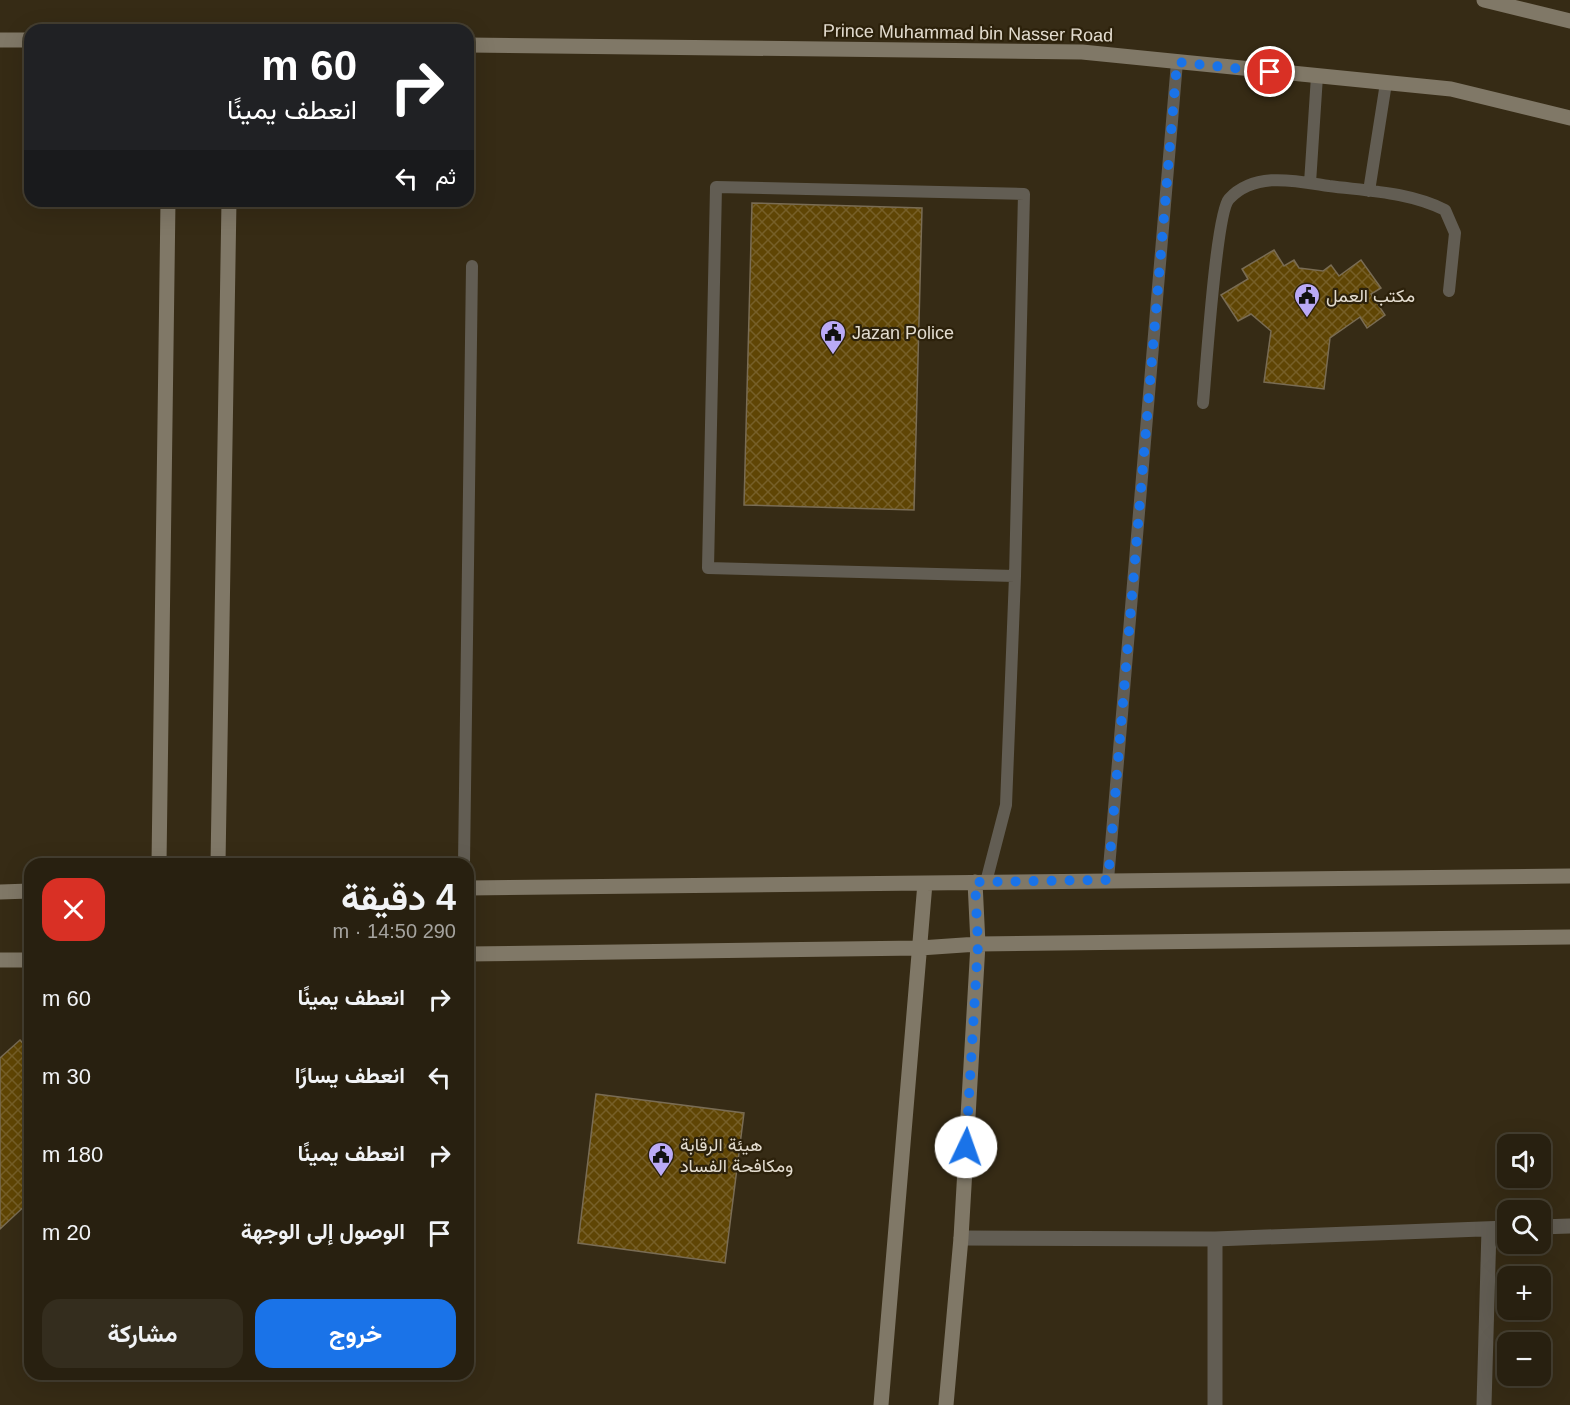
<!DOCTYPE html>
<html lang="ar">
<meta charset="utf-8">
<style>
body{margin:0;font-family:Arial,Vazirmatn,sans-serif;background:#342d1e;color:#f1f3f6;direction:rtl;height:100vh;display:flex;flex-direction:column;font-size:22px;white-space:nowrap}
*{box-sizing:border-box;margin:0}
p{font-size:20px;color:#a5a39f}
.icon{flex:none;width:33px;height:33px;fill:none;stroke:currentColor;stroke-width:2;stroke-linecap:round;stroke-linejoin:round}
.map{position:relative;flex:1;overflow:hidden;direction:ltr}
.drawer{position:absolute;left:24px;top:858px;width:450px;height:522px;display:flex;flex-direction:column;background:#282010;border-radius:18px;box-shadow:0 6px 24px #0002,0 0 0 2px #443e30;direction:rtl}
.drawer>*{flex:none}
.guide{position:absolute;left:24px;top:24px;width:450px;height:183px;border-radius:18px;box-shadow:0 6px 24px #0002,0 0 0 2px #443e30;direction:rtl;background:#202124;color:#fff;overflow:hidden}
.fabs{position:absolute;left:1497px;top:1134px;display:grid;gap:12px}
.fabs a{display:grid;place-items:center;width:54px;height:54px;border-radius:12px;background:#282010;box-shadow:0 6px 24px #0002,0 0 0 2px #443e30;font-size:30px}
.pin{position:absolute;display:grid;place-items:center;width:51px;height:51px;color:#fff;margin:-26px;border:3px solid #fff;border-radius:50%;box-shadow:0 2px 6px #0007}
.me{position:absolute;width:66px;margin:-33px;rotate:3deg;stroke-linejoin:round;filter:drop-shadow(0 0 4px #0008)}
.turn{display:flex;align-items:center;gap:21px;height:126px;padding:0 18px;font-size:27px}
.turn .icon{width:78px;height:78px;stroke-width:2.5}
.turn b{display:block;font-size:42px;line-height:51px}
.then{display:flex;align-items:center;height:57px;padding:0 18px;background:#0003;gap:12px;font-size:22px}
.round{display:grid;place-items:center;flex:none;width:63px;height:63px;border-radius:18px;background:#342d1e}
.overview{display:flex;align-items:center;justify-content:space-between;height:102px;padding:0 18px}
h1{font-size:36px;font-weight:700;line-height:45px}
.action{display:flex;gap:12px;margin-top:auto;padding:12px 18px}
.action a{flex:1;height:69px;border-radius:18px;background:#1a73e8;color:#fff;font-size:24px;font-weight:700;line-height:69px;text-align:center}
.action a+a{background:#342d1e;color:#f1f3f6}
ul{padding:0;list-style:none}
li{display:flex;align-items:center;gap:18px;height:78px;padding:0 18px}
li div{flex:1}
li b{display:block;font-size:22px}
li em{font-style:normal}
.map>svg:first-child{display:block}
.building{fill:url(#building-cross-hatch);stroke:#796c54;stroke-width:1.5}
.lines{fill:none;stroke-linecap:round;stroke-linejoin:round}
.lane{stroke:#625d53;stroke-width:12}
.street{stroke:#625d53;stroke-width:15}
.secondary{stroke:#807867;stroke-width:15}
.route{stroke:#1a73e8;stroke-width:10;stroke-dasharray:0 18}
.labels{text-anchor:middle;stroke-width:4.5;stroke-linejoin:round;paint-order:stroke}
.street-label{font-size:18px;fill:#e3dccf;stroke:#2c210b}
.poi-label{font-size:18px;fill:#e3dccf;stroke:#2c210b;text-anchor:start}
</style>
<div class="map">
<svg width="1570" height="1405" viewBox="0 0 1570 1405">
<defs>
<pattern id="building-cross-hatch" width="8" height="8" patternUnits="userSpaceOnUse" patternTransform="scale(1.5)"><rect width="8" height="8" fill="#5f4504"/><path d="M0 0l8 8M0 8l8-8" fill="none" stroke="#765f28"/></pattern>
</defs>
<rect width="100%" height="100%" fill="#362b15"/>
<!-- building -->
<path class="building" d="M752,203L922,208L914,510L744,505Z
M1274,250L1284,266L1294,260L1299,268L1323,271L1331,265L1339,276L1361,260L1381,288L1371,294L1385,315L1367,328L1360,317L1330,338L1324,389L1264,382L1271,331L1251,314L1238,321L1221,295L1248,279L1242,269Z
M20,1040L30,1051V1201L0,1229V1058Z
M596,1094L744,1113L725,1263L578,1243Z"/>
<g class="lines">
<!-- lane -->
<path class="lane" d="M1310,183L1317,76
M1369,191L1386,83
M1203,403C1206,372 1216,213 1229,199C1255,171 1296,181 1329,186C1368,191 1409,192 1445,210L1455,233L1449,291
M464,864L472,266
M1108,880L1177,62
M986,882L1006,805L1015,576L1024,194L716,187L708,568L1015,576"/>
<!-- street -->
<path class="street" d="M1540,1227L1570,1226
M961,1238L1215,1239L1508,1228
M1215,1239V1405
M1484,1405L1489,1229"/>
<!-- secondary -->
<path class="secondary" d="M1484,0L1570,21
M0,40H30
M468,45L1082,52L1451,89L1570,118
M159,864L168,201
M218,864L229,201
M468,888L1570,876
M0,892L30,891
M468,954L920,948L978,944L1570,937
M0,960H30
M881,1405L925,883
M946,1405L961,1238L978,944L975,882"/>
</g>
<g class="lines">
<!-- route -->
<path class="route" d="M966,1147L978,944L975,882L1108,880L1177,62L1270,72"/>
</g>
<!-- icons -->
<defs>
<symbol id="civic-pin" viewBox="-11 -11 22 30"><path d="M0 17L-7.5 6A9.5 9.5 0 1 1 7.5 6Z" fill="#baaaf6" stroke="#2c210b"/><path d="M-.6-6.5H3V-4.5H.6V-3L4-1V1h2V6H-6V1h2V-1L-.6-3ZM-1.2 2.5V6h2.4V2.5Z" fill="#111"/></symbol>
</defs>
<g fill-rule="evenodd">
<use href="#civic-pin" x="1292" y="281" width="30" height="40"/>
<use href="#civic-pin" x="818" y="318" width="30" height="40"/>
<use href="#civic-pin" x="646" y="1140" width="30" height="40"/>
</g>
<g class="labels">
<!-- street labels -->
<g class="street-label">
<text transform="translate(968 33) rotate(1)" y="6">Prince Muhammad bin Nasser Road</text>
</g>
<!-- poi labels -->
<g class="poi-label">
<text x="1326" y="302">مكتب العمل</text>
<text x="852" y="339">Jazan Police</text>
<text x="680" y="1151">هيئة الرقابة<tspan x="680" dy="21">ومكافحة الفساد</tspan></text>
</g>
</g>
</svg>
<div class="fabs">
<a><svg class="icon" aria-label="sound" viewBox="0 0 24 24"><path d="M4 9h4l5-4v14l-5-4H4zM17 9q2 3 0 6"/></svg></a>
<a><svg class="icon" aria-label="search" viewBox="0 0 24 24"><circle cx="10" cy="10" r="6"/><path d="M15 15l6 6"/></svg></a>
<a>+</a>
<a>−</a>
</div>
<div class="pin" style="left:1270px;top:72px;background:#d93025"><svg class="icon" aria-label="arrive" viewBox="0 0 24 24"><path d="M6 21V4h12l-3 4 3 4H6"/></svg></div>
<svg class="me" style="left:966px;top:1147px" viewBox="-20 -20 40 40"><circle r="19" fill="#fff"/><path d="M0-13L10 11 0 6-10 11z" fill="#1a73e8"/></svg>
<div class="guide">
<div class="turn"><svg class="icon" aria-label="right" viewBox="0 0 24 24"><path d="M7 20v-9h11M14 6l5 5-5 5"/></svg><div><b>60 m</b>انعطف يمينًا</div></div>
<div class="then">ثم<svg class="icon" aria-label="left" viewBox="0 0 24 24"><path d="M17 20v-9H6M10 6l-5 5 5 5"/></svg></div>
</div>
<section class="drawer">
<div class="overview"><div><h1>4 دقيقة</h1><p>290 m · 14:50</p></div><a class="round" style="background:#d93025;color:#fff"><svg class="icon" aria-label="close" viewBox="0 0 24 24"><path d="M6 6l12 12M18 6L6 18"/></svg></a></div>
<ul>
<li><svg class="icon" aria-label="right" viewBox="0 0 24 24"><path d="M7 20v-9h11M14 6l5 5-5 5"/></svg><div><b>انعطف يمينًا</b></div><em>60 m</em></li>
<li><svg class="icon" aria-label="left" viewBox="0 0 24 24"><path d="M17 20v-9H6M10 6l-5 5 5 5"/></svg><div><b>انعطف يسارًا</b></div><em>30 m</em></li>
<li><svg class="icon" aria-label="right" viewBox="0 0 24 24"><path d="M7 20v-9h11M14 6l5 5-5 5"/></svg><div><b>انعطف يمينًا</b></div><em>180 m</em></li>
<li><svg class="icon" aria-label="arrive" viewBox="0 0 24 24"><path d="M6 21V4h12l-3 4 3 4H6"/></svg><div><b>الوصول إلى الوجهة</b></div><em>20 m</em></li>
</ul>
<div class="action"><a>خروج</a><a>مشاركة</a></div>
</section>
</div>
